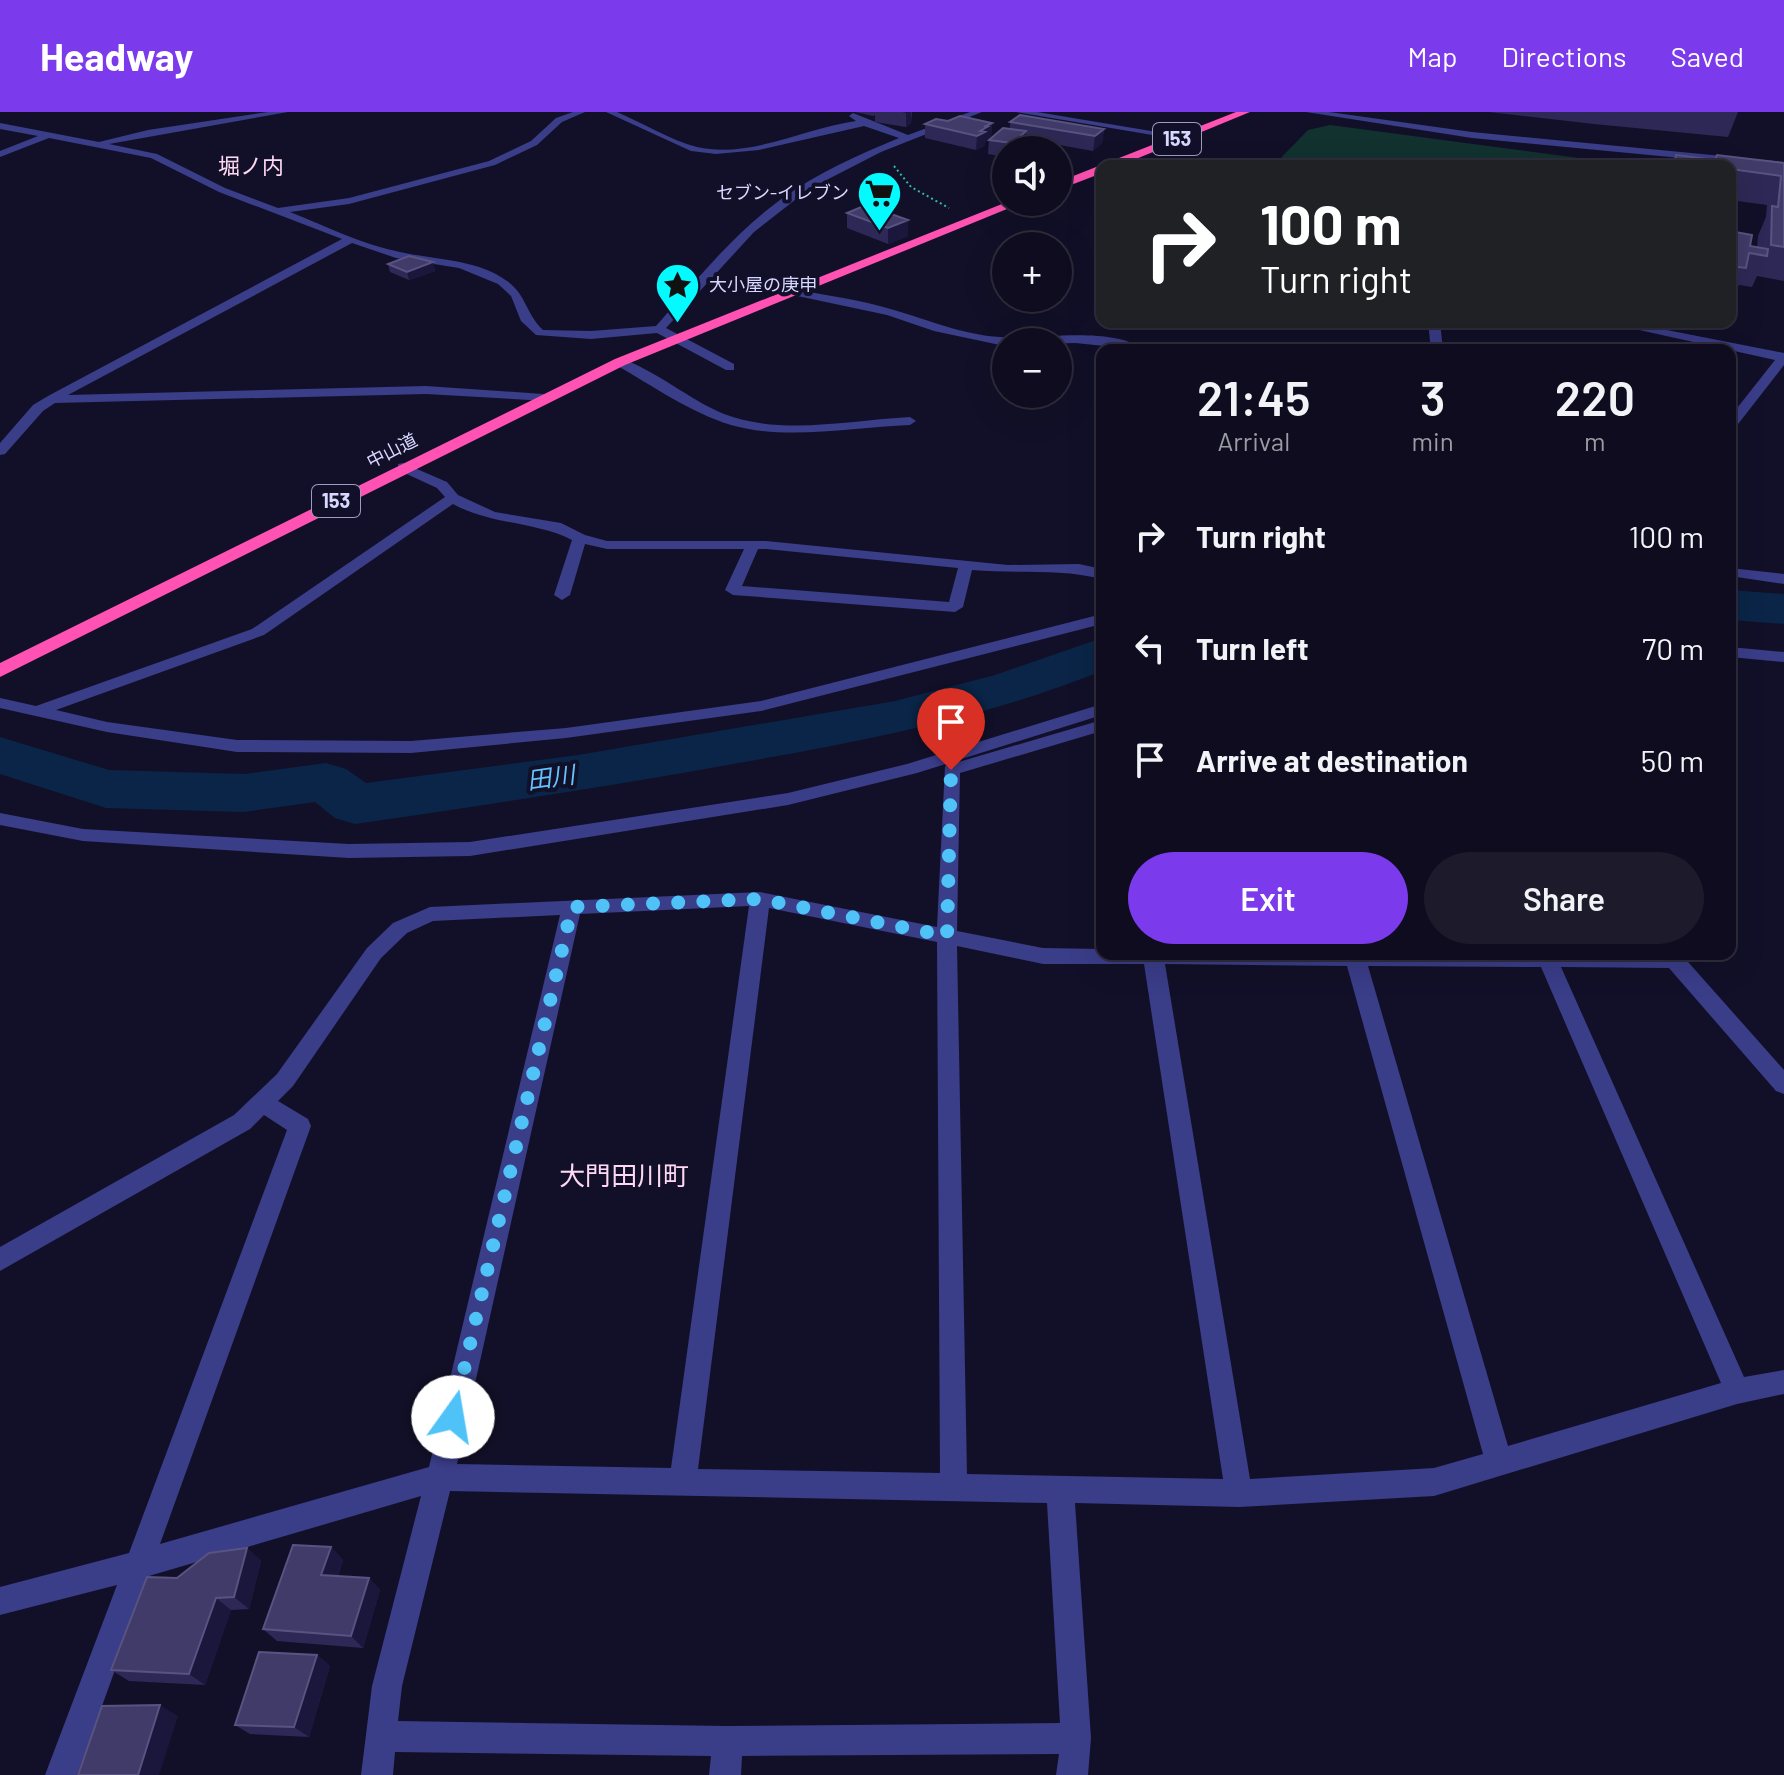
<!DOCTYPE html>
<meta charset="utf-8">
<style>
body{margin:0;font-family:Barlow,"Noto Sans JP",sans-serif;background:#1c1a2b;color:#f1f3f6;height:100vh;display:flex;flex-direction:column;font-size:30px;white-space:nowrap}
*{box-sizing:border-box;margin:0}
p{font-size:26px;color:#9b9ba4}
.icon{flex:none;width:44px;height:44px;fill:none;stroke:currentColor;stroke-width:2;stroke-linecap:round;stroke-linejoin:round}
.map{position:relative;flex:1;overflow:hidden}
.side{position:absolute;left:1096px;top:232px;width:640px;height:616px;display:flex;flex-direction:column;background:#0e0c1e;border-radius:16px;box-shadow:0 8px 32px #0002,0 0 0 2px #2e2c3c}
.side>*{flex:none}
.hud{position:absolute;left:1096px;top:48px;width:640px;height:168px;border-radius:16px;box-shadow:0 8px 32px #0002,0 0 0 2px #2e2c3c;background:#202124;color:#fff;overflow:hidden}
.tools{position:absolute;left:992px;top:24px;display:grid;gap:16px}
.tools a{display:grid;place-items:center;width:80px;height:80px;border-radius:50%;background:#0e0c1e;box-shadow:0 8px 32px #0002,0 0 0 2px #2e2c3c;font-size:40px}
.pin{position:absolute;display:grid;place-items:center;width:68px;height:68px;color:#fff;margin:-82px -34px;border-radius:50% 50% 50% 0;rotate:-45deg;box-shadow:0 0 8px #0007}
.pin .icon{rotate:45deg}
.me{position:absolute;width:88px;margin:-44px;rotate:13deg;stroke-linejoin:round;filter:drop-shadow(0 0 6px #0008)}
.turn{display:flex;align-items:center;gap:28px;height:168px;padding:0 32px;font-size:36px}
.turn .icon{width:104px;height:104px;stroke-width:2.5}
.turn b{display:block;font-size:56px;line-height:68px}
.eta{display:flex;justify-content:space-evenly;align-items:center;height:136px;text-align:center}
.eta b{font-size:48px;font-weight:600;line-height:56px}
.cta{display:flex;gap:16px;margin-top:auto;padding:16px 32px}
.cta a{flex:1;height:92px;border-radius:48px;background:#7c3aed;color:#fff;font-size:32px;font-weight:600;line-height:92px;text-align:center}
.cta a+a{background:#1c1a2b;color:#f1f3f6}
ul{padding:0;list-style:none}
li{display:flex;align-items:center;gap:24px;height:112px;padding:0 32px}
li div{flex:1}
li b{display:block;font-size:30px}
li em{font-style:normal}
header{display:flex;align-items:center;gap:48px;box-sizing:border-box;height:112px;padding:0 40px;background:#7c3aed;color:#fff}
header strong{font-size:38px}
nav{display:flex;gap:44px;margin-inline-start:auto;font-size:28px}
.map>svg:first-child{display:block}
.green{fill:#12322f}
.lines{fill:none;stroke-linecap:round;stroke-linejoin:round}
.river{fill:#0a2547;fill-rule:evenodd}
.path{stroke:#2ebba8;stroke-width:2;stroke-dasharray:2 3;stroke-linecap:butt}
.minor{fill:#3a3d88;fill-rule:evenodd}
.highway{fill:#ff52b2;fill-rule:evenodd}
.wall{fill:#2e2856}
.shaded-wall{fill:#1b173c}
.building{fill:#403b68;stroke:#585380;stroke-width:2}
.route{stroke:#4fc3f7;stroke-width:14;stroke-dasharray:0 25.2}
.labels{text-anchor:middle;stroke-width:8;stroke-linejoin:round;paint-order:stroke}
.far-poi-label{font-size:18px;fill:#d8d7ff;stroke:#121028;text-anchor:end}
.far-street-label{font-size:18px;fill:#d8d7ff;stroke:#121028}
.shield{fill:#121028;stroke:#9d9bbe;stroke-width:2}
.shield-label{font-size:20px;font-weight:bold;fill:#d8d7ff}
.far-quarter-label{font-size:22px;fill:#ffd9f4;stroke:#121028}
.water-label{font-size:24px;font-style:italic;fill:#65c4ff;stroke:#121028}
.quarter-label{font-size:26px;fill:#ffd9f4;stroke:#121028}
</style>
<header>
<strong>Headway</strong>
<nav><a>Map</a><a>Directions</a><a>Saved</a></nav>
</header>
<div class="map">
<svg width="1784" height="1663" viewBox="0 0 1784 1663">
<rect width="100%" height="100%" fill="#121028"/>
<!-- green -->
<path class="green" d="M1330,13L1579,46L1588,54H1273L1308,18Z"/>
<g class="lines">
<!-- river -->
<path class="river" d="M1730,478L1784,482V512L1730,508Z
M1102,526V559C987,605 872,627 750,649C619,673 487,693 355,712L335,706L315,690L244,700L106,696L0,662V625L109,658L244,662L326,651L346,657L366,671L578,643L895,589L995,563Z"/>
<!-- path -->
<path class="path" d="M894,54L911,75L949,96"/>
<!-- minor -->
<path class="minor" d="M268,0H288L109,32L157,42L225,76L278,96L349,86L489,49L531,29L556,6L573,0H585L562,10L537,33L495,53L349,92L290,100C326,114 363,133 400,140C436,148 477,147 507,169C526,182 526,202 543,218L591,219L656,214C695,170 732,123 780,88C817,61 858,43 899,26L864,14L759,38L716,42L691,39L606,0H617C643,11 670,28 697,35C750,47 805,16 856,9L849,4L853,1L908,23L970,0H982L881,40L809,77L754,120L666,216L734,252V258H726L657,221L591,227L536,223L521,209L511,184L498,172L459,156L396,146L352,131L68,283L426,274L543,282L549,286L547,289L426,282L55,291L43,299L5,342L0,343V331L33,293L48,284L342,127L219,80L151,46L49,26L0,45V39L38,24L0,17V11L99,30L148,18Z
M1016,0H1037L1187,25L1182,28Z
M1306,0H1329L1472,20L1784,50V56L1472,26Z
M792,177C826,183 861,188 894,198C929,208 963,223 1000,225C1042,228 1110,213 1145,238L1075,231L1000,233L934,219L887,203L788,182V178Z
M1428,210H1440L1443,238H1431Z
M1603,210H1626L1784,241V253L1735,316L1730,317V305L1775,248Z
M1249,234H1285L1291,238H1243Z
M620,246C657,259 688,287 724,302C781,324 851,308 910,305L916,309L910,313C853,315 787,329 731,313C689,300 653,274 616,253L614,250Z
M403,351L447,370L458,383L495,400L561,411L585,423L607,429H766L1008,453L1079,452L1102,457V467C1060,456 1015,462 972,458L963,495L955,500L733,483L725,478L744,437H607L585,432L570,483L562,488L554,483L572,428C534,409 491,413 453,392L264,523L56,598L107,610L237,628L411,629L566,616L761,589L1102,502V512L761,599L566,626L411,641L237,640L107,620L0,596V586L36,594L252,517L445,385L437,376L398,358V352ZM758,437H766L958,456L949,490L742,474Z
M1730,456L1784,462V472L1730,464Z
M1730,535L1784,540V550L1730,545Z
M1102,592V603L917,661L788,693L470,744L349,746L83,729L0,713V701L83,717L349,732L470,730L788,681L907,652Z
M1095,610L1102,611V622L1095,621L960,661L957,819L1043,836L1102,837V842H1681L1784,958V982L1776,979L1669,856L1561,855L1744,1265L1784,1258V1282L1737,1292L1434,1384L1239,1395L1075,1391L1091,1626L1088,1663H1056L1059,1642L742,1644L741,1663H709L711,1644L395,1640L393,1663H361L372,1574L421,1384L149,1464L77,1663H45L117,1473L0,1503V1475L129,1441L287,1018L264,1003L250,1017L0,1159V1135L234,1003L277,962L367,836L393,811L430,795L760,780L937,815L945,654ZM749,794L671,1356L457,1352L580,802ZM769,796L937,830L940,1361L698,1357ZM560,803L429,1355L160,1432L311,1014L308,1007L278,989L293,974L381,846L407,821L433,809ZM957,834L1043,852H1144L1223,1367L967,1362ZM1165,852L1347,854L1483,1342L1434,1356L1250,1367ZM1368,854L1541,855L1721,1271L1508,1334ZM450,1379L1047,1391L1060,1611L727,1614L398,1609L402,1574Z"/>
<!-- highway -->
<path class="highway" d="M1236,0H1250L1119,54H1102V61L1058,78V70Z
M1007,90H1024L625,253L0,565V551L615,247Z"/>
</g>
<!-- wall -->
<path class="wall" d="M855,0H912L911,11L906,15L875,10V3L873,4Z
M1489,0H1738L1728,25L1594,12Z
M948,9L992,11L991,25L986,28L984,34L976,38L925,26V12Z
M1010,10L1104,17L1102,31L1093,39L1026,27L1025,34L1023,38H1006V45L988,42L989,28L1010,17Z
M1676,43L1715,48L1784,51V169L1757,164L1752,175L1739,173L1732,188L1730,187V119L1750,134L1757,136L1758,124L1766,105L1767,93L1730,88V54H1672Z
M847,101L908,108V124L888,132L847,116Z
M433,150L435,159L409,168L390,160L388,152Z
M331,1435L343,1448L338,1464L369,1466L380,1478L363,1536L277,1529L263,1517Z
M247,1436L261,1449L249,1497L231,1498L205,1573L129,1569L111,1558L177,1466Z
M317,1543L330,1554L309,1625L250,1622L235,1613Z"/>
<!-- shaded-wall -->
<path class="shaded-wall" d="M902,0H911V11L906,15V1Z
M992,11L991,25L986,28L984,34L976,38L977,24L984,15Z
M1104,17L1102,31L1093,39L1095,24Z
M1026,19L1025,34L1023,38H1011L1012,31Z
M908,108V124L888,132V116Z
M433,150L435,159L409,168L407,160Z
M331,1435L343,1448L334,1475L321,1463Z
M247,1436L261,1449L249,1497L234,1485Z
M369,1466L380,1478L363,1536L351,1524Z
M216,1486L231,1498L205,1573L189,1562Z
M317,1543L330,1554L309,1625L294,1615Z
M160,1593L178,1604L159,1663H138Z"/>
<!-- building -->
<path class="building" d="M1020,3L1104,17L1095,24L1010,10Z
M960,4L992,11L984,15H987L980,19L985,20L977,24L925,12L936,7L948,9Z
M1003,16L1026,19L1021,24H1024L1012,31L989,28Z
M1676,43L1715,48L1717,43L1784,51V135L1771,133L1772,94L1778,95L1781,64L1730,57V54H1674Z
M866,93L908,108L888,116L847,101Z
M1730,119L1752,123L1750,134L1768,137L1767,144L1749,141L1746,156L1730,154Z
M409,144L433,150L407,160L388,152Z
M293,1433L331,1435L321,1463L369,1466L351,1524L263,1517Z
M247,1436L234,1485L216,1486L189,1562L111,1558L147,1465L177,1466L209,1441Z
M259,1540L317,1543L294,1615L235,1613Z
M160,1593L138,1663H78L102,1594Z"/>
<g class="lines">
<!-- route -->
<path class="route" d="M453,1305L572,795L760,787L947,824L951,658"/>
</g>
<!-- icons -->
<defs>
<symbol id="supermarket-pin" viewBox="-11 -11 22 30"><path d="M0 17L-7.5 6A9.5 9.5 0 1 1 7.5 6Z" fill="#03faff" stroke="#121028"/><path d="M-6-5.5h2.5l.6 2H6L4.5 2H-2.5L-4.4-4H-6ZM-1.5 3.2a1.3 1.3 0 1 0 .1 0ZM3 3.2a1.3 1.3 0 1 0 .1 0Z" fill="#111"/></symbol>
<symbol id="sight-pin" viewBox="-11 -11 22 30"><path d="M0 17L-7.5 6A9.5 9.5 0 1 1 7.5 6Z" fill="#03faff" stroke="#121028"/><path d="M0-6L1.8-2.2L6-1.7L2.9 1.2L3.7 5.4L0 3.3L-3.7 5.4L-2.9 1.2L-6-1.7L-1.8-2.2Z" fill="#111"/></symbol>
</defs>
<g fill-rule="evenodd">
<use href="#supermarket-pin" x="854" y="56" width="51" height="69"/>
<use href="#sight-pin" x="652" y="148" width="51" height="69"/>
</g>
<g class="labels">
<!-- far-poi labels -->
<g class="far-poi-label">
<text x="849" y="87">セブン-イレブン</text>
<text x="709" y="179" text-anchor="start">大小屋の庚申</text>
</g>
<!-- far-street labels -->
<g class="far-street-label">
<text transform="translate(392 339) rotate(-27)" y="6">中山道</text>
</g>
<!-- shield labels -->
<g class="shield">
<rect x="1153" y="11" width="48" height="32" rx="6"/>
<rect x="312" y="373" width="48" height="32" rx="6"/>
</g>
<g class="shield-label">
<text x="1177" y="34">153</text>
<text x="336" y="396">153</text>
</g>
<!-- far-quarter labels -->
<g class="far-quarter-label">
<text x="251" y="62">堀ノ内</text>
</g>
<!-- water labels -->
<g class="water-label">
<text transform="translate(551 666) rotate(-8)" y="8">田川</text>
</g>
<!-- quarter labels -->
<g class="quarter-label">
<text x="624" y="1073">大門田川町</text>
</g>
</g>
</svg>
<div class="tools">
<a><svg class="icon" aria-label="sound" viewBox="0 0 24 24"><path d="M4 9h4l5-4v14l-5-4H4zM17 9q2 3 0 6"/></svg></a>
<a>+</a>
<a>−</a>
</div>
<div class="pin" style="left:951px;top:658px;background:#d93025"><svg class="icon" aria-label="arrive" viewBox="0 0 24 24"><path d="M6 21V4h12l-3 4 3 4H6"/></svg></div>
<svg class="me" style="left:453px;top:1305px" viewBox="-20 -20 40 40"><circle r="19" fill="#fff"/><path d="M0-13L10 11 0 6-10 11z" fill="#4fc3f7"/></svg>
<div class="hud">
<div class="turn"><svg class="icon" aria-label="right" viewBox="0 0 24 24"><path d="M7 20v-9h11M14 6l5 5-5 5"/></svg><div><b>100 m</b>Turn right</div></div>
</div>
<section class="side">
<div class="eta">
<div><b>21:45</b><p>Arrival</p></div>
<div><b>3</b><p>min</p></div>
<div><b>220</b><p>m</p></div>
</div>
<ul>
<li><svg class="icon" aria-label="right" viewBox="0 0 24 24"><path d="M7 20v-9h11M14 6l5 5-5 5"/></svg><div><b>Turn right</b></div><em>100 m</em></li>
<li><svg class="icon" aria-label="left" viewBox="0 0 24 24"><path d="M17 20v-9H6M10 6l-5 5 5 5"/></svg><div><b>Turn left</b></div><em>70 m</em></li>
<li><svg class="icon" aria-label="arrive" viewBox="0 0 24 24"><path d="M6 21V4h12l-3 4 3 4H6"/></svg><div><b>Arrive at destination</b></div><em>50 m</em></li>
</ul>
<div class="cta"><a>Exit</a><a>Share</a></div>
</section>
</div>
